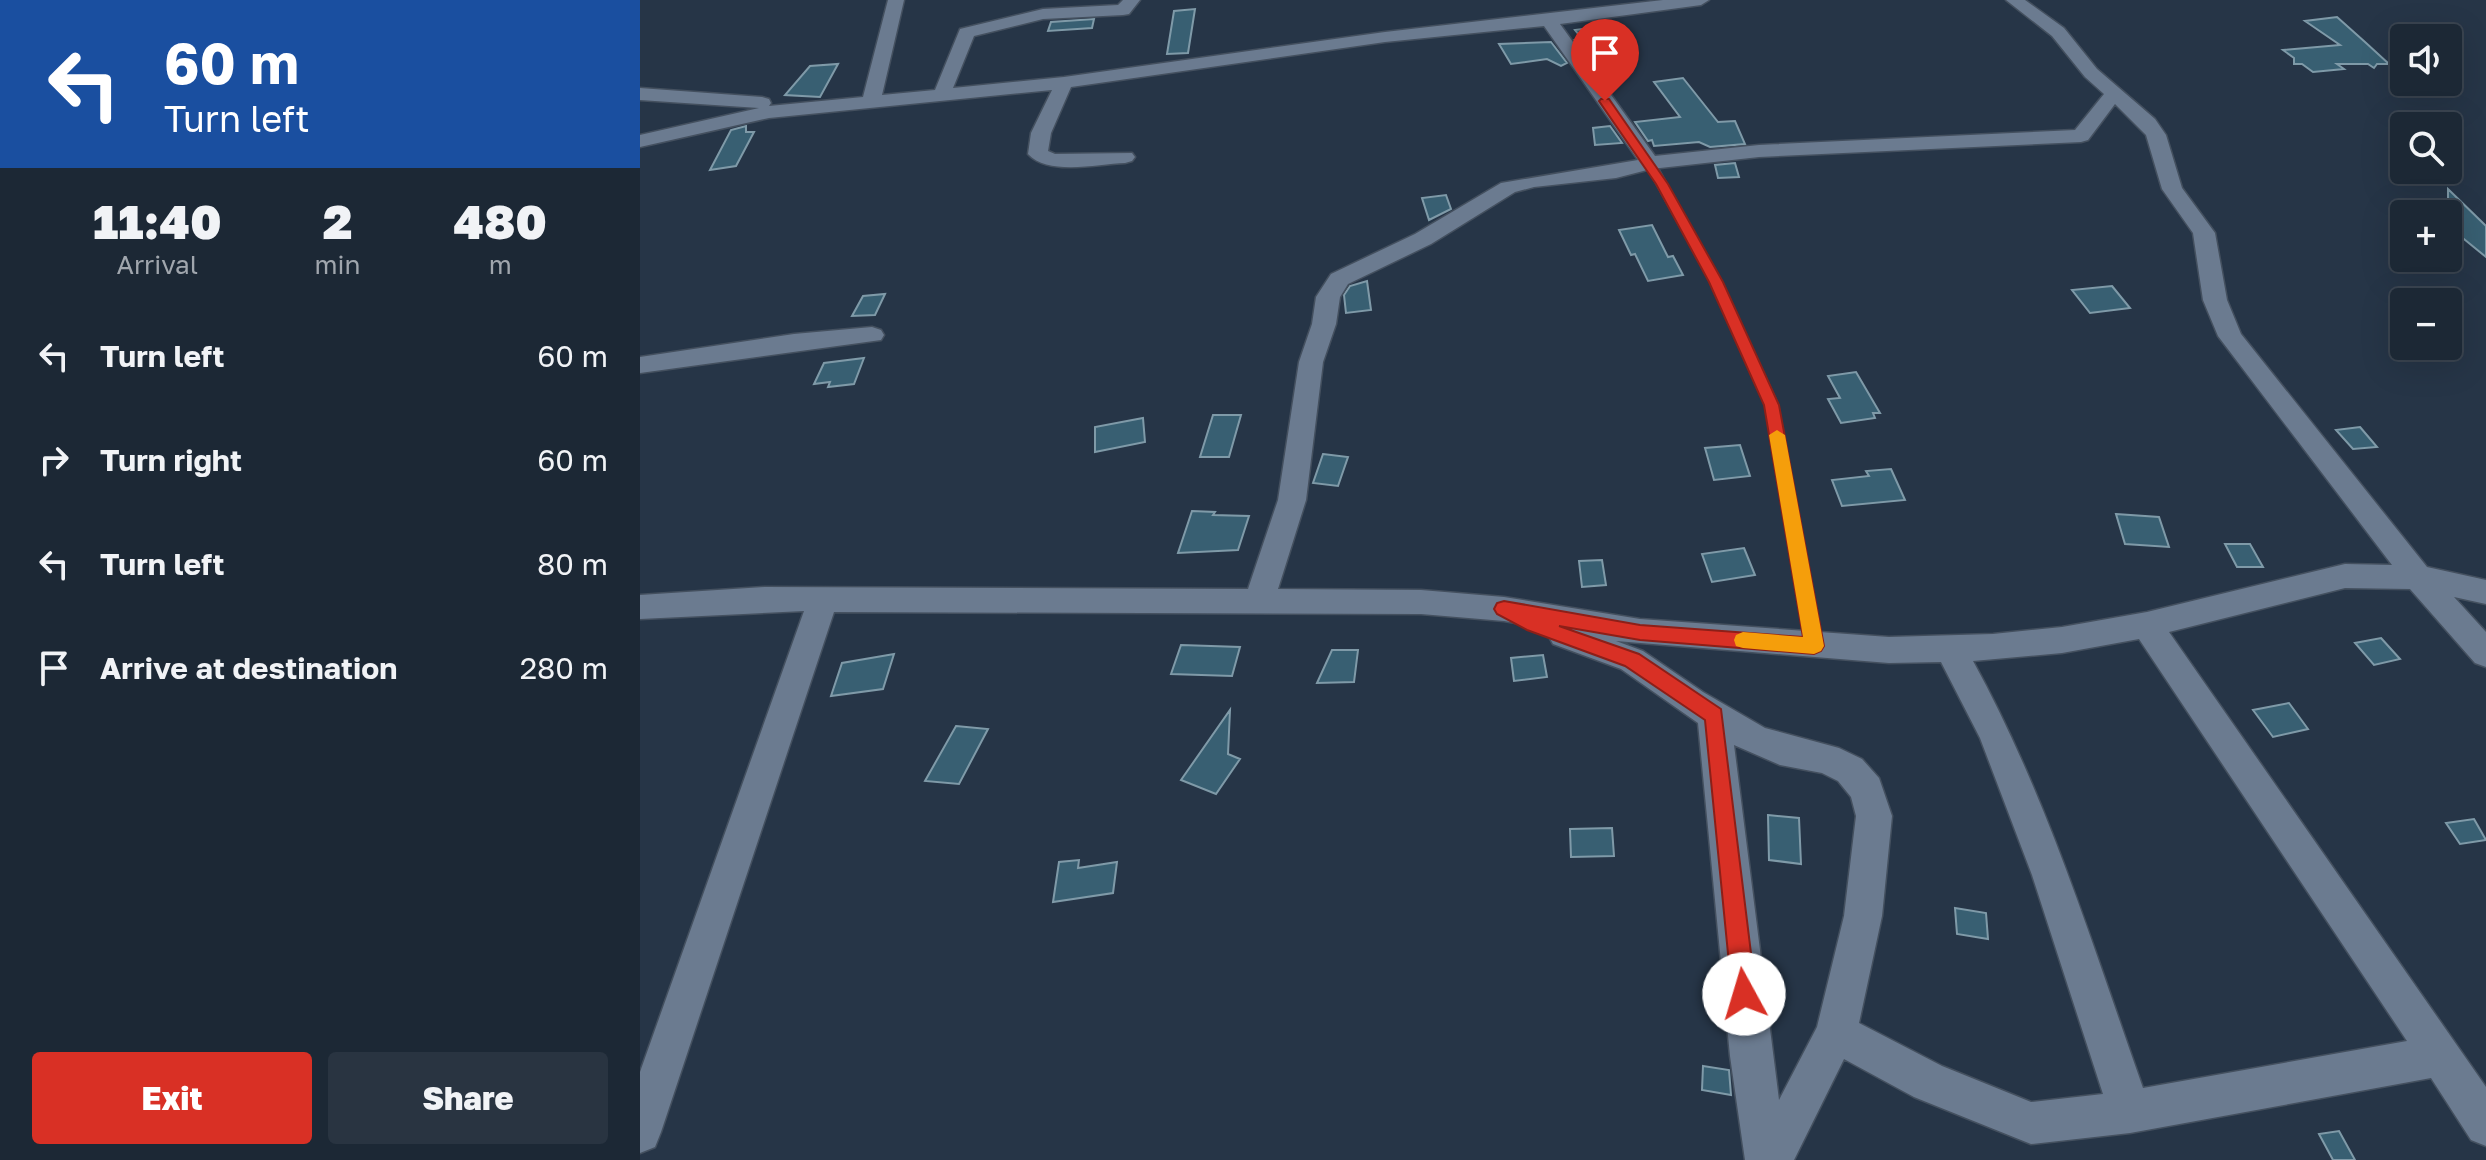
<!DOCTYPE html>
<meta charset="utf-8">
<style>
body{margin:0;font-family:"Golos Text",sans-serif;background:#293441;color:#f1f3f6;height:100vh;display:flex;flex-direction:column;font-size:30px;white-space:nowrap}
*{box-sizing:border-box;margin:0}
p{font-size:26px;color:#a0a6ad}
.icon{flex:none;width:44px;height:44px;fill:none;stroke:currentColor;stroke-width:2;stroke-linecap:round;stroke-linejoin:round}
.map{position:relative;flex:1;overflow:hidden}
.details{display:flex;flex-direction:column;background:#1c2835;width:640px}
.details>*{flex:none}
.banner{background:#1a4fa0;color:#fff;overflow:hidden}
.buttons{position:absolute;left:1750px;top:24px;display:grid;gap:16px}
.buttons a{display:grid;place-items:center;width:72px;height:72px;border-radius:8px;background:#1c2835;box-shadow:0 8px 32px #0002,0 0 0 2px #3a4450;font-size:40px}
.pin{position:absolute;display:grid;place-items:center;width:68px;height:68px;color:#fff;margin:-82px -34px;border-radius:50% 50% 50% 0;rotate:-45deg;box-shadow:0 0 8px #0007}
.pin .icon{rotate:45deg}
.me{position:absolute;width:88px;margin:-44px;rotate:354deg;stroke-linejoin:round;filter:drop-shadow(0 0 6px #0008)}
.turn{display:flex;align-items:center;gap:28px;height:168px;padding:0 32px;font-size:36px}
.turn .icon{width:104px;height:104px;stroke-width:2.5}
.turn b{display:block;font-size:56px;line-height:68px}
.eta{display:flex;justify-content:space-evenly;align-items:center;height:136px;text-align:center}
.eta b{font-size:48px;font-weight:800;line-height:56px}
.primary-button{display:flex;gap:16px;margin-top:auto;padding:16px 32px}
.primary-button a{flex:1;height:92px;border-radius:8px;background:#d93025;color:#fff;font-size:32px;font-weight:800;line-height:92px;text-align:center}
.primary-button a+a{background:#293441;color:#f1f3f6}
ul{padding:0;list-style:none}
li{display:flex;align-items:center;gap:24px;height:104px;padding:0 32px}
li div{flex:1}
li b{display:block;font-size:30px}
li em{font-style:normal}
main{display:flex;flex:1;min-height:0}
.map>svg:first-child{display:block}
.building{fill:#385f72;stroke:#7f9aa8;stroke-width:2}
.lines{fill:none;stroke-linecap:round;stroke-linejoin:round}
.lane-casing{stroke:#44505f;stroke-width:3}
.street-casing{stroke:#44505f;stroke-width:3}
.lane{fill:#6b7b90;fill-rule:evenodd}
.street{fill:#6b7b90;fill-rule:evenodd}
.route{fill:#d93025;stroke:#8d1f18;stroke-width:2}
.slow{fill:#f59e0b}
</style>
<main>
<section class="details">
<div class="banner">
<div class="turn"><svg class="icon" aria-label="left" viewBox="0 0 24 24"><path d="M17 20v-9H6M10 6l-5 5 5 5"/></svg><div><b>60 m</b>Turn left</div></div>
</div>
<div class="eta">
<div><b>11:40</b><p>Arrival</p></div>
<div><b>2</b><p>min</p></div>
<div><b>480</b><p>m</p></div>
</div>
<ul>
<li><svg class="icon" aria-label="left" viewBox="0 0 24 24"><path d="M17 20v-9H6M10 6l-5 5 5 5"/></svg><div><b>Turn left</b></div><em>60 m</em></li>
<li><svg class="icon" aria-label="right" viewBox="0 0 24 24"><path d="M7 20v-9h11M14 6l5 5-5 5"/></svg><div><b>Turn right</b></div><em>60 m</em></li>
<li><svg class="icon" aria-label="left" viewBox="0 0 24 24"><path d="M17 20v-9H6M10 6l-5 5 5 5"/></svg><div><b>Turn left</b></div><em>80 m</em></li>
<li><svg class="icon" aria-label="arrive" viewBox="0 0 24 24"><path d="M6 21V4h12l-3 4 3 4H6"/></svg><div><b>Arrive at destination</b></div><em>280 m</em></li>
</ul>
<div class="primary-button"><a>Exit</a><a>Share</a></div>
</section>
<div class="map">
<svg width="1846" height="1160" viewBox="0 0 1846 1160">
<rect width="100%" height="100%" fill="#263547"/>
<!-- building -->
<path class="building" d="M555,9L548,53L527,54L534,11Z
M1697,17L1725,42L1749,64H1737L1734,68L1728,64H1697L1704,69L1673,72L1662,64H1654V58L1643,50L1700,45L1665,21Z
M454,19L452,28L408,31L411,22Z
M958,27L968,39L980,38L981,41L973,44L983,57L959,61L953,53L946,55L935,40H943L935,30Z
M911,42L927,63L921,66L907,59L871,64L859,44Z
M198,64L180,97L145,95L170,66Z
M1043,78L1078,122L1095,121L1105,144L1070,147L1059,142L1014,146L1012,140L1008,141L995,122L1040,117L1014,82Z
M106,126V132H114L96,166L70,170L91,130Z
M970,126L982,143L955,145L953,128Z
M1095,163L1099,177L1078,178L1075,165Z
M1808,189L1846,226V257L1808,226Z
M806,195L811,209L789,220L782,198Z
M1012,225L1028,257L1033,256L1043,275L1008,281L995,254L991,255L979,230Z
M727,281L731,310L706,313L704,295L710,286Z
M1472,286L1490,308L1450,313L1432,290Z
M245,294L235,315L212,316L223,296Z
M224,358L214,384L188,387L190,382L174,384L184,363Z
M1216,372L1240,413H1233L1235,418L1201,423L1188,399L1200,398L1188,376Z
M573,415H601L589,457H560Z
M503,418L505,442L455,452V427Z
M1720,427L1737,447L1713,449L1696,430Z
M1100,445L1110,476L1074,480L1065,448Z
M683,454L708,457L698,486L673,483Z
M1251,469L1265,500L1202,506L1192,480L1229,476L1226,471Z
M552,511L575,512L573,515L609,516L598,550L538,553Z
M1476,514L1519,517L1529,547L1485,544Z
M1585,544H1610L1623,567H1597Z
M1104,548L1115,575L1072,582L1062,554Z
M962,560L966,585L942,587L939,561Z
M1741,638L1760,659L1734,665L1715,643Z
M541,645L600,647L592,676L531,674Z
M692,650H718L714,682L677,683Z
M254,654L243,689L191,696L202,663Z
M903,655L907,677L874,681L871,658Z
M1649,703L1668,729L1633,737L1613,710Z
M590,710L588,754L600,759L576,794L541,780Z
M316,726L348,729L319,784L285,781Z
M1128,815L1159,818L1161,864L1129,860Z
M1834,819L1846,840L1820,844L1806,823Z
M972,828L974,856L931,857L930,829Z
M439,860L438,868L477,862L473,893L413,902L419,862Z
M1315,908L1346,913L1348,939L1317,934Z
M1063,1066L1089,1070L1091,1095L1062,1090Z
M1699,1131L1715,1160H1693L1679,1134Z"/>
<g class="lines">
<defs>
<path id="lane" d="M1010,160L1015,163L1081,282L1138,405L1181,646L1179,650L1174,652L1169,650L1167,646L1126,405L1071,282L1005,163Z"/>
<path id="street" d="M248,0H264L242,95L295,90L320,29L403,9L478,5L483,0H500L489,14L483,15L403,19L334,36L313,88L424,77L745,32L1023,0H1069L1061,5L920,24L1015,156L1119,145L1435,130L1464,94L1445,77L1412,36L1366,0H1385L1424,28L1457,69L1515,119L1526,135L1542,188L1575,233L1587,300L1601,334L1787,567L1846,580V604L1814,597L1846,632V667L1835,663L1770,589L1705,588L1529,632L1846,1087V1146L1831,1140L1791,1078L1490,1133L1391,1144L1274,1097L1204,1059L1154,1160H1105L1090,1056L1058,723L981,669L913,644L908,635L911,629L864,621L781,614L194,612L21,1132L15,1147L0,1153V1072L164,611L0,619V595L124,587L608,589L638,500L659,362L672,324L676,297L691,274L775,234L861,183L998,160L904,26L745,42L431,87L411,133L408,151L415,154L492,153L495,157L492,161L485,163C458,164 408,176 388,154L391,133L412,90L129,118L0,147V135L119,108L0,100V88L122,97L129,99L131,103L129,106L223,97ZM1475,104L1506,135L1522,189L1553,233L1563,300L1578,336L1752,565L1705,564L1507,612L1422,627L1353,634L1249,637L1000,619L864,597L781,590L638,589L666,500L683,362L696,324L700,297L708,284L791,244L875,192L894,187L976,178L1011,169L1119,157L1441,142L1448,140ZM1499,639L1767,1041L1503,1088C1452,944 1407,796 1333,661L1422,653ZM976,641L1249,663L1301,662L1340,738L1392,875L1463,1094L1391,1102L1302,1066L1219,1023L1242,916L1252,816L1239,778L1222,759L1199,748L1125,728L1063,692L1003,651ZM1094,745L1140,765L1182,773L1198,781L1211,797L1216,816L1204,916L1177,1027L1139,1100Z
M232,327L241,330L244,335L241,340L0,373V357L154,334Z"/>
</defs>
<!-- lane casing -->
<use href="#lane" class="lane-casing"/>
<!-- street casing -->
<use href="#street" class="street-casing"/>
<!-- lane -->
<use href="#lane" class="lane"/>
<!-- street -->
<use href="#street" class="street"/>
</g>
<!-- route -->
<path class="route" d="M961,99H969L1028,184L1083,282L1139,405L1184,646L1181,651L1174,654L1000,640L919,626L999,654L1081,709L1116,994L1113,1003L1104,1006L1096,1003L1092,994L1065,720L985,666L887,630L857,614L854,609L857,603L864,601L1000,625L1163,637L1124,405L1069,282L1016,184L959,101Z"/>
<!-- slow -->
<path class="slow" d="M1137,430L1145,435L1184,646L1181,651L1174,654L1103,648L1096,646L1094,640L1096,635L1103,632L1163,637L1129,435Z"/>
</svg>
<div class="buttons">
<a><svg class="icon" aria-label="sound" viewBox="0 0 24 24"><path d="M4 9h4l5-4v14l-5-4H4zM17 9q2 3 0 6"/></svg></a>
<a><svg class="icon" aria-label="search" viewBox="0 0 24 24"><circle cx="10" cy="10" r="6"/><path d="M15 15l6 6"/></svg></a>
<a>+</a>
<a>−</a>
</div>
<div class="pin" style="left:965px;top:101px;background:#d93025"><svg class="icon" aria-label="arrive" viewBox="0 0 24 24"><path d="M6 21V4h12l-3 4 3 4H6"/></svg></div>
<svg class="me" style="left:1104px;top:994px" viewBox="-20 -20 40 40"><circle r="19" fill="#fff"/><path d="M0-13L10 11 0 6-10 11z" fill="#d93025"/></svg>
</div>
</main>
